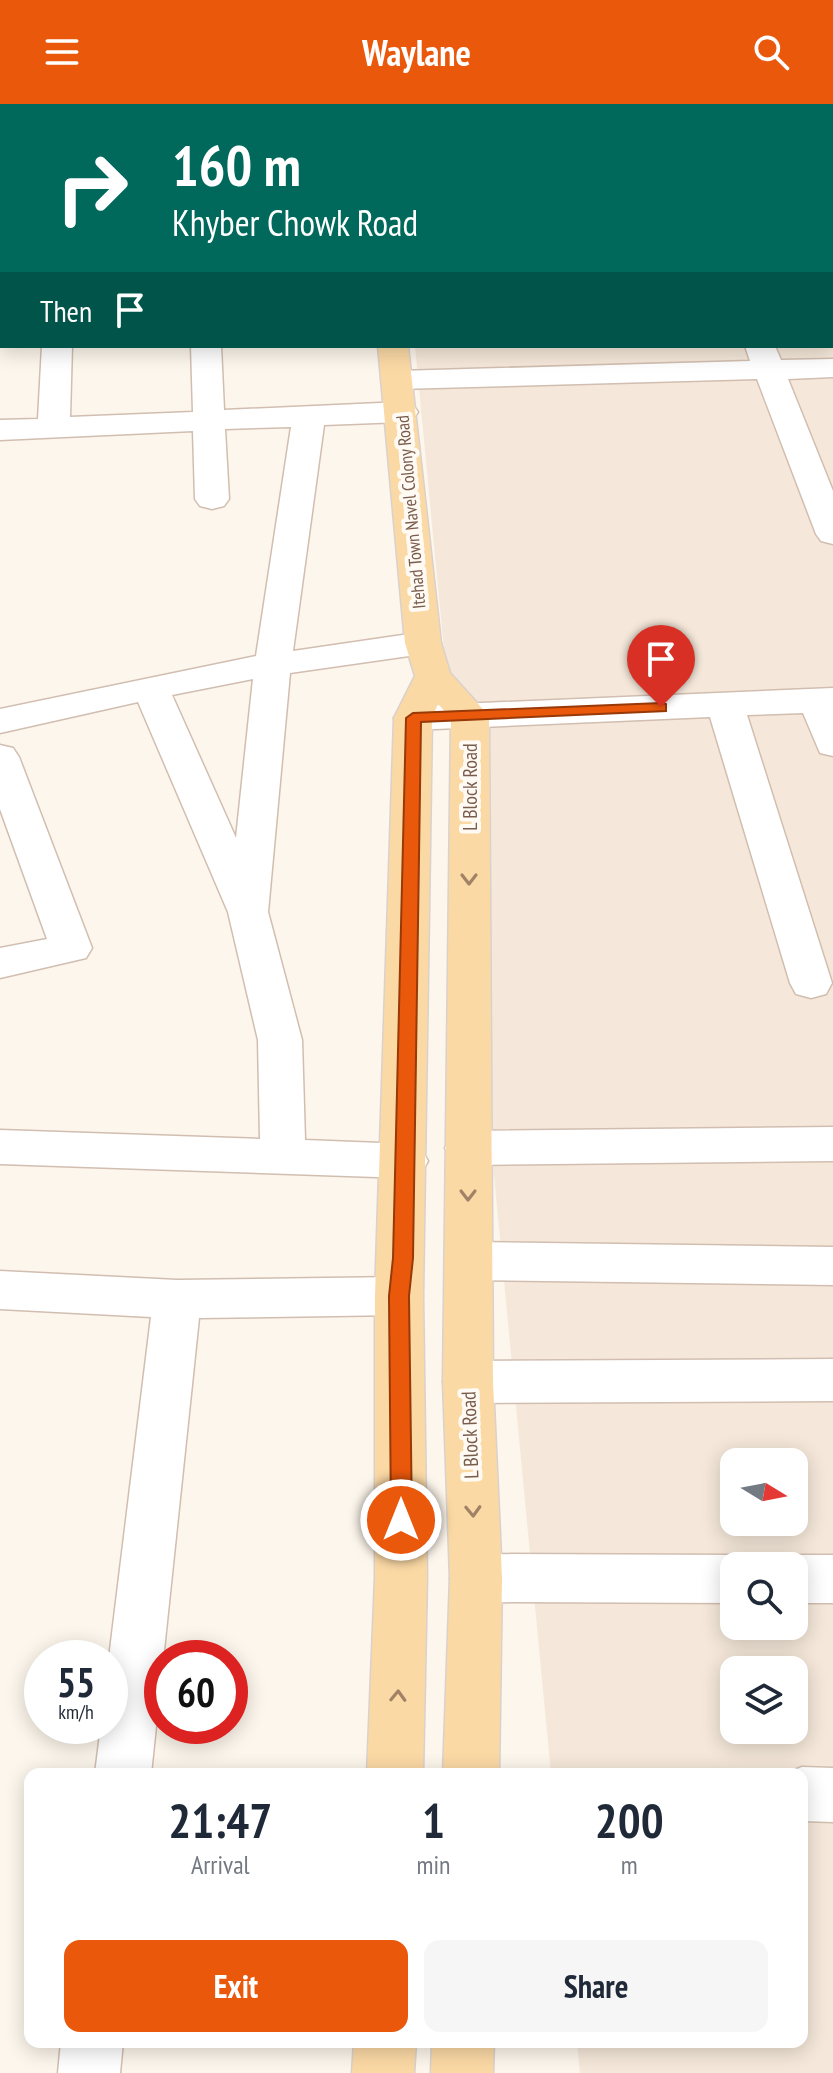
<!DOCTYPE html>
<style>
body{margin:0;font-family:"PT Sans Narrow",sans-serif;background:#f6f6f7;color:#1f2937;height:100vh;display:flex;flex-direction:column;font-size:30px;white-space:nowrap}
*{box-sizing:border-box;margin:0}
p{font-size:26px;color:#747a83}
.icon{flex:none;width:44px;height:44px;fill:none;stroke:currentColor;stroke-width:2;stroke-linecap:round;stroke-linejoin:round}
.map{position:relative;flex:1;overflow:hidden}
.side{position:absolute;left:24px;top:1664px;width:784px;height:280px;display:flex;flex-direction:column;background:#fff;border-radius:16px;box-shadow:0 4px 20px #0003}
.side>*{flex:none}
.top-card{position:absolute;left:0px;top:0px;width:834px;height:244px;box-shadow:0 4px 20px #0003;background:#00695c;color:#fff;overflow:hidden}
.needle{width:52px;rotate:100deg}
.fabs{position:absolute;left:720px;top:1344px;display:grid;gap:16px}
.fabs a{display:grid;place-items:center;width:88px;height:88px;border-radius:16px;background:#fff;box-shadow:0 4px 20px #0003;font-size:40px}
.speed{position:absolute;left:24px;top:1536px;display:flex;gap:16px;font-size:40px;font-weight:700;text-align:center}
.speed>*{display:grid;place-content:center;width:104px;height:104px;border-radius:50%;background:#fff;box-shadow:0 4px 20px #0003;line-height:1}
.speed small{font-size:20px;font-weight:400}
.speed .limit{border:12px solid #d22;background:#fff;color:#111}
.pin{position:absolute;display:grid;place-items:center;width:68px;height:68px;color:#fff;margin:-82px -34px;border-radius:50% 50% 50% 0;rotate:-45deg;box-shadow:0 0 8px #0007}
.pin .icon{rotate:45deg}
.me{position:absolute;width:88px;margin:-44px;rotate:0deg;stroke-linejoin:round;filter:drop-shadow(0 0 6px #0008)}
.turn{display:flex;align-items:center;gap:28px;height:168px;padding:0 40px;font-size:36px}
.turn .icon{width:104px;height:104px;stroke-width:2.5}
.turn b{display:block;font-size:56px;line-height:68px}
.then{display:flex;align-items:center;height:76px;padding:0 40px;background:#0003;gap:16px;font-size:30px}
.eta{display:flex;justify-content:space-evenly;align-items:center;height:136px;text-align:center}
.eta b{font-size:48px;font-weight:800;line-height:56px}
.button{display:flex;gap:16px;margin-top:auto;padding:16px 40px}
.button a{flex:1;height:92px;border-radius:16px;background:#ea580c;color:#fff;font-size:32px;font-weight:800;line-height:92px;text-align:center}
.button a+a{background:#f6f6f7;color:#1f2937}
header{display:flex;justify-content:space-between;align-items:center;height:104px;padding:0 40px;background:#ea580c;color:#fff;font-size:36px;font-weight:800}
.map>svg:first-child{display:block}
.residential{fill:#f5e8da;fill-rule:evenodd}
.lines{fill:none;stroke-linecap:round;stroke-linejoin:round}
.minor-casing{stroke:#d1beb0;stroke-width:3}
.major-casing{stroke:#dad1cd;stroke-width:3}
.minor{fill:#fff;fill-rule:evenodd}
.major{fill:#fbd9a5;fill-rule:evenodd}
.oneway{stroke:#a18267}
.route{fill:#ea580c;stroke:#983908;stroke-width:2}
.labels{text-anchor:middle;stroke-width:8;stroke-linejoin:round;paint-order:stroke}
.far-street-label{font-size:18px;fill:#7a5c4d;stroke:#fffaf3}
.street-label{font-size:20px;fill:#7a5c4d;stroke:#fffaf3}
</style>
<header><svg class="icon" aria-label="menu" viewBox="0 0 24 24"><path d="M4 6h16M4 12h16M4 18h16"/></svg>Waylane<svg class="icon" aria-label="search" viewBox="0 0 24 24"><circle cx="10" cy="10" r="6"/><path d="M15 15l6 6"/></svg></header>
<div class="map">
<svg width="833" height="1969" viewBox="0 0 833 1969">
<rect width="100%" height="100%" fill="#fdf6ec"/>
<!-- residential -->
<path class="residential" d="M392,0H833V1969H580L577,1938H802V1670H551L415,242H832V2ZM734,1358H794V1418H734ZM734,1462H794V1522H734ZM734,1566H794V1626H734Z"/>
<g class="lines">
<defs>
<path id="minor" d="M57,0H83V2H57Z
M190,0H216V2H190Z
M523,0H549V2H523Z
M651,0H677L678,2H652Z
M789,0H815L816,2H790Z
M832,54H833V73H832Z
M832,96H833V112H832Z
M0,109H2V127H0Z
M42,242H72L70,313L193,308L191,242H221L224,306L402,298L413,301L418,308L413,315L402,318L324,321L293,547L423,528L436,531L441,539L436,547L423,550L290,569L268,808L302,936L305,1036L405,1040L421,1045L428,1057L421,1069L405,1074L0,1060V1026L260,1035L258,936L228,808L138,598L0,629V605L256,552L291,323L225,325L229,395L224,402L212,405L200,402L195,395L193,327L0,336V316L38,315ZM253,575L236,734L172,591Z
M745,242H775L781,256L833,255V273L788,275L833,387V440L821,437L816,430L757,275L398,285L387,283L382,276L387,269L398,267L750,257Z
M833,584V652L820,649L803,609L747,611L832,879L826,890L811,894L796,890L790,879L710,613L413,626L400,622L394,614L400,606L413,602Z
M0,641L13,644L19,653L92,844L86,854L0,874V844L47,835L0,705Z
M833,1023V1057L468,1061L452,1056L445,1044L452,1032L468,1027Z
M469,1138L833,1143V1181L469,1176L452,1170L445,1157L452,1144Z
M0,1167L177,1176L399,1173L416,1178L423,1192L416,1206L399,1211L199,1214L151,1670H95L101,1622H110L109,1554L151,1213L0,1205Z
M833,1255V1297L468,1299L451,1293L443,1278L451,1263L468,1257Z
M476,1450L734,1451L754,1462H734V1499L476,1498L457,1491L450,1474L457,1457Z
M794,1451H833V1499H794V1462H774Z
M802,1663L833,1664V1718L802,1717V1670H784Z
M61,1938H123L120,1969H58Z"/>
<path id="major" d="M347,0H373V2H347Z
M378,242H408L441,539L450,569L489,612L493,1278L502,1474L499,1670H443L450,1474L443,1278L451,614L438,600L432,614L423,1192L427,1473L423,1670H367L375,1473V1192L394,614L415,572L405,539Z
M354,1938H416L414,1969H352Z
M432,1938H494L493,1969H431Z"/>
</defs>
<!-- minor casing -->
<use href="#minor" class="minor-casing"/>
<!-- major casing -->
<use href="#major" class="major-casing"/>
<!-- minor -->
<use href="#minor" class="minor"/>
<!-- major -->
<use href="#major" class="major"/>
</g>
<!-- one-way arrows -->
<defs><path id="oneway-chevron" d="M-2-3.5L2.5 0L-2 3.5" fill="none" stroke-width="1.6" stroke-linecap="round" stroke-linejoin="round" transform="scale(2)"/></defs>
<g class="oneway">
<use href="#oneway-chevron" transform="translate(469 775) rotate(90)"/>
<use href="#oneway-chevron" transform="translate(468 1091) rotate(90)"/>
<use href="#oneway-chevron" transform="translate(473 1407) rotate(88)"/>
<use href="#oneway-chevron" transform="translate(398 1592) rotate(-88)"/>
</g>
<!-- route -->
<path class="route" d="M661,599L666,600V607L421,618L413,1154L409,1192L412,1416L409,1423H394L391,1416L389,1192L393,1154L406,614L413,609Z"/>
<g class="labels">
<!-- far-street labels -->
<g class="far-street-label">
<text transform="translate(411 408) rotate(-95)" y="6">Itehad Town Navel Colony Road</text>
</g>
<!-- street labels -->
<g class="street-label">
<text transform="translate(470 683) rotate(-90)" y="7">L Block Road</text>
<text transform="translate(470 1331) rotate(-92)" y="7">L Block Road</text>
</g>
</g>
</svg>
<div class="fabs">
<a><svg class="needle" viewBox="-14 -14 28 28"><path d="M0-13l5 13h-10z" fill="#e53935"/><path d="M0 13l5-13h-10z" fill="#747a83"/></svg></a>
<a><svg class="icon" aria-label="search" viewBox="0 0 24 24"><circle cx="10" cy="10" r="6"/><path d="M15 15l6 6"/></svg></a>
<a><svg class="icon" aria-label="layers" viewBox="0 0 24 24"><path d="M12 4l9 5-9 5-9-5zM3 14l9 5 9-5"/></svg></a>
</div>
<div class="speed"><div>55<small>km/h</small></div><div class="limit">60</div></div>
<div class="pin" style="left:661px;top:603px;background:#d93025"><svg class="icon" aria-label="arrive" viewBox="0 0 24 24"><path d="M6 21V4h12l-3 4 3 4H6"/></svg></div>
<svg class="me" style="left:401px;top:1416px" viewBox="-20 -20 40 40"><circle r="17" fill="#ea580c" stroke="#fff" stroke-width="3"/><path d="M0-11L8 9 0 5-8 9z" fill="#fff"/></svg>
<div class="top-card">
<div class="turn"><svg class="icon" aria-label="right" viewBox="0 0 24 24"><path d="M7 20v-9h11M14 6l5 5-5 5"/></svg><div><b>160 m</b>Khyber Chowk Road</div></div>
<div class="then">Then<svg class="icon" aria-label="arrive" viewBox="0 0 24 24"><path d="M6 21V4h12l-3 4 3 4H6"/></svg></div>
</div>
<section class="side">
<div class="eta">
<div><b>21:47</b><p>Arrival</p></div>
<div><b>1</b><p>min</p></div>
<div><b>200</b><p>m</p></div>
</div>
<div class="button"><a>Exit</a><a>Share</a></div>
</section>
</div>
